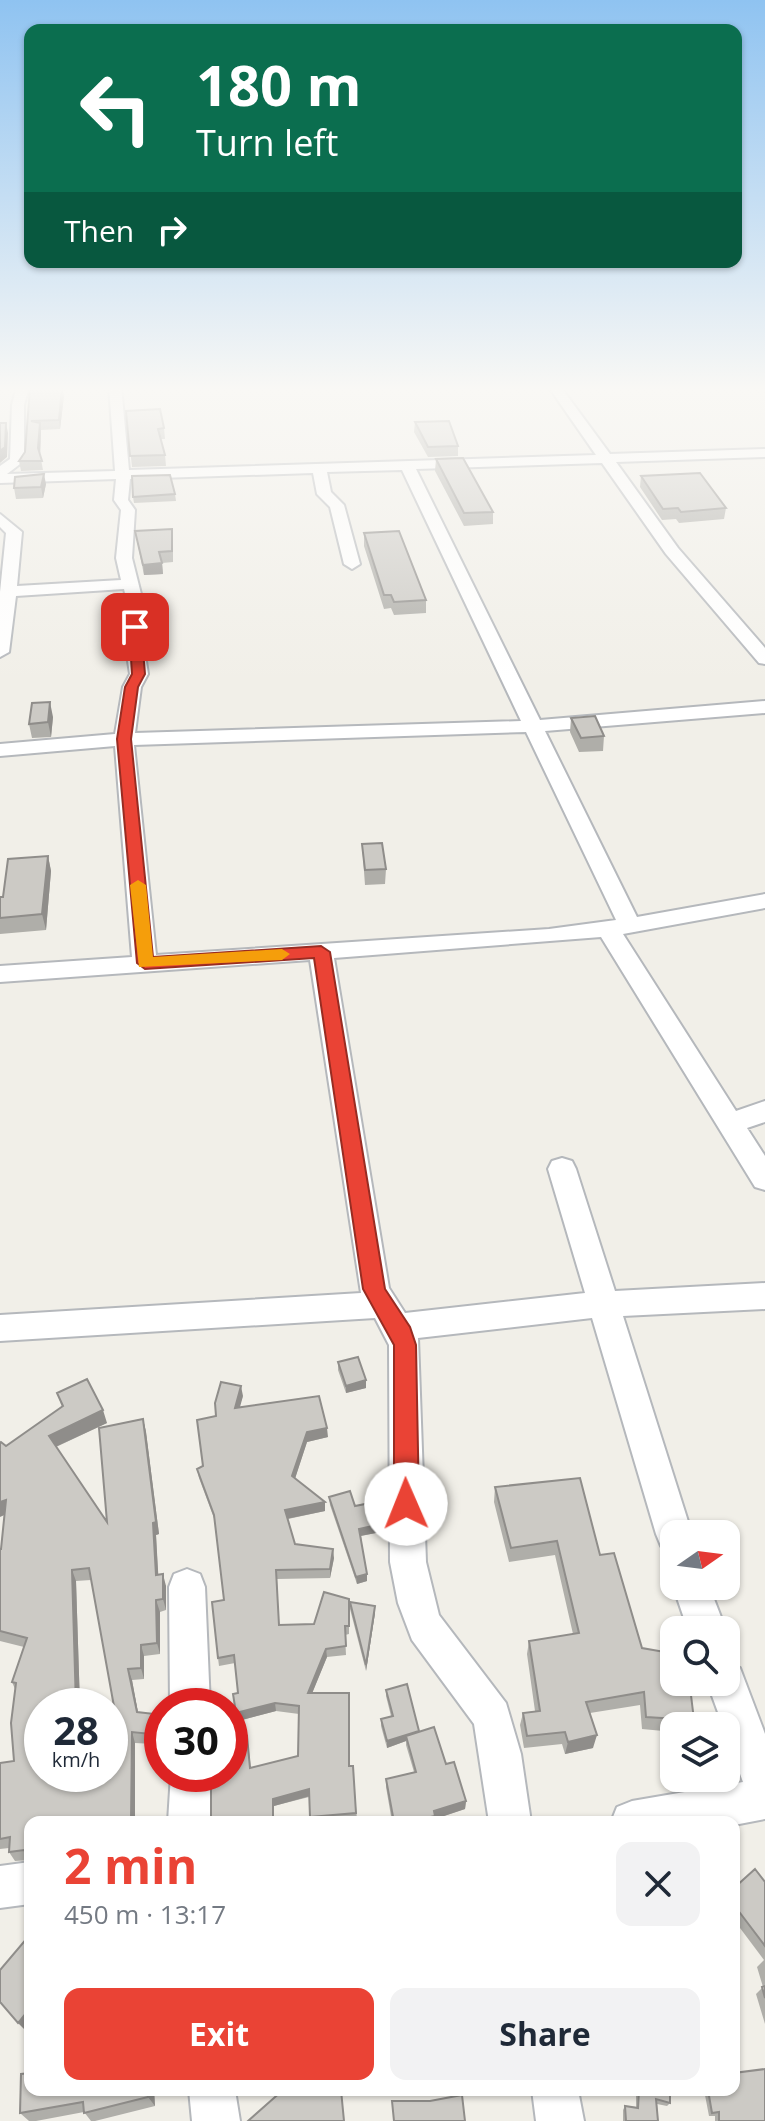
<!DOCTYPE html>
<meta charset="utf-8">
<style>
body{margin:0;font-family:"Open Sans",sans-serif;background:#f2f2f3;color:#1f2937;height:100vh;display:flex;flex-direction:column;font-size:30px;white-space:nowrap}
*{box-sizing:border-box;margin:0}
p{font-size:26px;color:#747a83}
.icon{flex:none;width:44px;height:44px;fill:none;stroke:currentColor;stroke-width:2;stroke-linecap:round;stroke-linejoin:round}
.map{position:relative;flex:1;overflow:hidden}
.drawer{position:absolute;left:24px;top:1816px;width:716px;height:280px;display:flex;flex-direction:column;background:#fff;border-radius:16px;box-shadow:0 2px 6px #0004}
.drawer>*{flex:none}
.top-card{position:absolute;left:24px;top:24px;width:718px;height:244px;border-radius:16px;box-shadow:0 2px 6px #0004;background:#0b6e4f;color:#fff;overflow:hidden}
.needle{width:52px;rotate:76deg}
.controls{position:absolute;left:660px;top:1520px;display:grid;gap:16px}
.controls a{display:grid;place-items:center;width:80px;height:80px;border-radius:16px;background:#fff;box-shadow:0 2px 6px #0004;font-size:40px}
.speed{position:absolute;left:24px;top:1688px;display:flex;gap:16px;font-size:40px;font-weight:700;text-align:center}
.speed>*{display:grid;place-content:center;width:104px;height:104px;border-radius:50%;background:#fff;box-shadow:0 2px 6px #0004;line-height:1}
.speed small{font-size:20px;font-weight:400}
.speed .limit{border:12px solid #d22;background:#fff;color:#111}
.pin{position:absolute;display:grid;place-items:center;width:68px;height:68px;color:#fff;margin:-34px;border-radius:16px;box-shadow:0 4px 12px #0006}
.me{position:absolute;width:88px;margin:-44px;rotate:359deg;stroke-linejoin:round;filter:drop-shadow(0 0 6px #0008)}
.turn{display:flex;align-items:center;gap:28px;height:168px;padding:0 40px;font-size:36px}
.turn .icon{width:104px;height:104px;stroke-width:2.5}
.turn b{display:block;font-size:56px;line-height:68px}
.then{display:flex;align-items:center;height:76px;padding:0 40px;background:#0003;gap:16px;font-size:30px}
.round{display:grid;place-items:center;flex:none;width:84px;height:84px;border-radius:16px;background:#f2f2f3}
.overview{display:flex;align-items:center;justify-content:space-between;height:136px;padding:0 40px}
h1{font-size:48px;font-weight:700;line-height:60px;color:#ea4335}
.cta{display:flex;gap:16px;margin-top:auto;padding:16px 40px}
.cta a{flex:1;height:92px;border-radius:16px;background:#ea4335;color:#fff;font-size:32px;font-weight:700;line-height:92px;text-align:center}
.cta a+a{background:#f2f2f3;color:#1f2937}
.map>svg:first-child{display:block}
.lines{fill:none;stroke-linecap:round;stroke-linejoin:round}
.street-casing{stroke:#b5b8bc;stroke-width:4}
.street{fill:#fff;fill-rule:evenodd}
.wall{fill:#afaea9;fill-rule:evenodd}
.shaded-wall{fill:#8f8d8a}
.building{fill:#cccac5;stroke:#8f8d8a;stroke-width:2;fill-rule:evenodd}
.route{fill:#ea4335;stroke:#982c22;stroke-width:2}
.slow{fill:#f59e0b}
</style>
<div class="map">
<svg width="765" height="2121" viewBox="0 0 765 2121">
<rect width="100%" height="100%" fill="#f1efe8"/>
<g class="lines">
<defs>
<path id="street" d="M17,386H29L24,405V461L7,474L115,471L109,386H121L129,470L596,455L548,386H560L610,454L765,449V457L616,462L678,548L765,648V664L759,663L666,554L602,463L416,469L540,720L765,701V713L545,731L637,917L765,894V908L623,934L736,1111L765,1101V1122L747,1128L765,1156V1190L755,1187L601,937L334,958L389,1288L405,1313L585,1293L548,1169L552,1161L562,1158L572,1161L576,1169L615,1291L765,1283V1309L623,1316L692,1534H674V1551L661,1546L656,1534L592,1318L418,1338L426,1562L439,1615L506,1703L521,1754L531,1822H489L474,1724L412,1640L398,1603L390,1562L389,1345L375,1318L0,1341V1315L361,1293L310,960L0,982V966L132,957L115,746L0,756V744L115,734L123,687L130,674L126,648L128,606L124,589L16,596L9,652L0,657V592L6,533L0,527V514L22,532L17,586L121,580L116,558L121,510L114,500L116,479L0,483V466L10,459L12,405ZM402,470L521,721L135,733L141,687L148,674L144,648V606L132,558L135,510L128,500L130,479L313,473L317,494L330,507L344,564L352,569L360,564L344,505L331,492L327,472ZM526,732L616,920L549,929L156,955L134,745Z
M187,1569L200,1574L205,1587L210,1706H170L169,1587L174,1574Z
M674,1583V1586H709L726,1630H688L673,1586Z
M726,1663L740,1668L765,1734V1819L734,1825V1822H611L617,1807L632,1801L743,1782L726,1735V1726H723L707,1682H726Z
M171,1774H211L210,1822H168Z
M30,1862V1904L0,1908V1866Z
M189,2090H235L240,2121H192Z
M532,2090H578L584,2121H536Z"/>
</defs>
<!-- street casing -->
<use href="#street" class="street-casing"/>
<!-- street -->
<use href="#street" class="street"/>
</g>
<!-- wall -->
<path class="wall" d="M648,386H682L650,388Z
M30,389L64,396L60,429L41,430L40,454L43,470L21,471L19,461L25,452Z
M126,411L164,428L165,439H161L165,455L166,466L132,467Z
M415,422L458,446V456L428,457L414,432Z
M436,459L493,512V524L464,526L435,471Z
M641,476L726,508L724,519L679,523L676,519L662,520L640,487Z
M46,484L43,498L16,499L14,488Z
M175,494L176,501L134,503L133,497Z
M135,531L173,539V562L162,563L163,574L144,575Z
M364,533L426,600V613L394,615L391,608L384,609L364,546Z
M53,717L51,737L32,738L29,724Z
M571,718L604,736L603,751L579,752L570,732Z
M362,844L386,869L385,884L365,885Z
M48,856L51,871L46,930L0,934V897H3Z
M338,1362L366,1380V1388L346,1393L338,1370Z
M57,1393L107,1423L56,1447L107,1522L143,1419L146,1432L159,1534L156,1535L158,1575L166,1586V1610L160,1612V1654L144,1656V1679L132,1680L138,1713L155,1714L158,1724L154,1744L135,1743L30,1822V1860L15,1861L9,1852V1848L0,1849V1763L14,1761L15,1689L12,1682L24,1647L0,1641V1549H1L5,1515L6,1446L62,1407ZM91,1580L115,1712L42,1774V1706H80L76,1581Z
M243,1396L239,1407L328,1437L307,1442L295,1478L325,1511L288,1519L295,1544L334,1558L330,1578L277,1579L279,1625L314,1624L349,1599V1634L345,1635L346,1655L327,1657L312,1693L349,1766H353L357,1820L311,1822L309,1797L211,1822L247,1736L251,1768L298,1756L299,1714L276,1711L238,1721V1693L235,1663L219,1666L218,1658L224,1600L215,1521L199,1478L197,1469L203,1466Z
M495,1487L600,1555L642,1648L664,1685L694,1720L691,1726H674V1732L642,1729L640,1705L590,1713L593,1748L565,1754L562,1744L524,1748L520,1725L523,1713L535,1711L527,1654L529,1641L573,1634L555,1555L509,1562L494,1502Z
M329,1497L355,1506L386,1523V1531L361,1536L367,1581L357,1584L330,1505Z
M350,1602L375,1613L366,1671L350,1609Z
M386,1690L419,1732L446,1764L466,1801L465,1809L435,1819V1822H392L386,1787V1779L414,1772L406,1745V1741L387,1748L381,1726V1719L391,1716L386,1696Z
M765,1882V2024L756,1994L763,1987L757,1967L764,1960L734,1920V1888Z
M154,2090L155,2106L95,2121H91L84,2112L36,2121H29L20,2113Z
M636,2090H670V2103L667,2106L657,2104L658,2121H623V2110L625,2106L636,2107Z
M704,2090H734L765,2121H715V2116H709Z"/>
<!-- shaded-wall -->
<path class="shaded-wall" d="M62,387L64,396L60,429L59,420Z
M6,423L8,433L7,457L0,463V451Z
M40,423L41,432L40,457L38,448Z
M44,474L46,484L43,498L41,487Z
M162,563L163,574L144,575L143,565Z
M50,702L53,717L51,737L48,722Z
M48,856L51,871L46,930L42,914Z
M366,1380V1388L346,1393V1386Z
M241,1386L243,1396L237,1418L235,1408Z
M103,1410L107,1423L53,1448L49,1436Z
M143,1419L146,1432L159,1534L156,1535L159,1587L156,1575Z
M327,1428L328,1437L307,1442L293,1485L292,1476L307,1432Z
M6,1500L11,1512L0,1517V1502Z
M325,1502V1511L286,1519L285,1510Z
M386,1523V1531L360,1536L359,1529Z
M333,1549L334,1558L330,1578V1569Z
M72,1570L76,1581L80,1706H76Z
M163,1574L166,1586V1610L163,1599Z
M367,1574V1581L357,1584L356,1577Z
M156,1600L160,1612V1654L157,1643Z
M375,1606V1613L366,1671V1665Z
M141,1645L144,1656V1679L141,1668Z
M326,1649L327,1657L309,1701L308,1693Z
M128,1669L132,1680L140,1723L137,1712Z
M275,1703L276,1711L238,1721L236,1713Z
M155,1714L158,1724L154,1744L151,1734Z
M419,1731L406,1736V1741L387,1748V1741Z
M132,1732L135,1743V1822H131Z
M597,1735L593,1748L565,1754L568,1742Z
M309,1789L310,1796L274,1806V1822H273V1799Z
M466,1801L465,1809L435,1819L434,1811Z
M30,2008V2025L26,2031L18,2023Z
M148,2090H154L155,2106L148,2097Z"/>
<!-- building -->
<path class="building" d="M62,387L59,420L31,421L40,423L38,448L42,461H19L25,452L30,389Z
M160,409L164,428L158,429L165,455L130,456L126,411Z
M449,421L458,446L428,447L415,422Z
M0,423H6L5,447L0,451Z
M463,458L493,512L464,513L436,459Z
M700,473L726,508L681,512L678,508L663,509L641,476Z
M44,474L41,487L14,488L15,477Z
M170,475L175,494L133,497L132,476Z
M172,529V551L159,552L162,563L143,565L135,531Z
M399,531L426,600L394,602L391,595H384L364,533Z
M50,702L48,722L29,724L32,703Z
M595,716L604,736L581,738L571,718Z
M382,843L386,869L365,870L362,844Z
M48,856L42,914L0,918V897H3L8,859Z
M358,1357L366,1380L346,1386L338,1362Z
M87,1379L103,1410L49,1436L107,1522L99,1428L143,1419L156,1522L153,1523L156,1575L163,1574V1599L156,1600L157,1643L141,1645V1668L128,1669L137,1712L155,1714L151,1734L132,1732L131,1822H30V1855H28L24,1850L9,1852L10,1837L0,1839V1763L14,1761L11,1723L16,1683L12,1682L27,1638L0,1631V1549H1L6,1500L0,1502V1443L1,1442L6,1446L63,1406L57,1393ZM89,1568L115,1712L110,1713V1774H42V1706H76L72,1570Z
M221,1382L241,1386L235,1408L319,1396L327,1428L307,1432L292,1476L325,1502L285,1510L295,1544L333,1549L330,1569L276,1570L279,1625L314,1624L324,1592L349,1599V1626H345L346,1646L326,1649L308,1693H349V1766H353L356,1813L310,1817L309,1789L273,1799V1822H211V1774H230V1739L247,1736L250,1768L298,1756L299,1706L275,1703L236,1713L233,1694L238,1693L234,1655L218,1658L212,1602L224,1600L214,1515L197,1469L203,1466L197,1420L216,1416L215,1403Z
M580,1478L600,1555L614,1553L642,1648L665,1652L664,1685L690,1687L694,1720L646,1717L644,1692L586,1702L597,1735L568,1742L565,1732L527,1736L523,1713L540,1711L529,1641L579,1633L557,1541L511,1548L495,1487Z
M350,1491L355,1506L380,1501L386,1523L359,1529L367,1574L356,1577L329,1497Z
M350,1602L375,1606L366,1665L354,1618Z
M407,1684L419,1731L387,1741L381,1719L393,1716L386,1690Z
M434,1727L446,1764L454,1762L466,1801L434,1811L435,1816L408,1822H394L386,1779L416,1772L406,1736Z
M755,1869L765,1882V1946L734,1905V1888Z
M28,1937L30,1939V2008L18,2023L0,2002V1970Z
M765,1986V1998L762,1987Z
M765,2069V2121H719V2112L712,2113L708,2090H734V2073Z
M30,2073V2090H148V2097L84,2113L83,2102L20,2113L21,2074Z
M283,2090H341L344,2121H248Z
M639,2090H670V2103L656,2099L658,2121H626L625,2106L638,2108Z
M462,2095L465,2121H394L392,2101H430Z"/>
<!-- sky -->
<linearGradient id="sky" x2="0" y2="1"><stop stop-color="#8fc3f1"/><stop offset="0.57" stop-color="#f9f8f5"/><stop offset="1" stop-color="#f9f8f5" stop-opacity="0"/></linearGradient>
<rect width="765" height="683" fill="url(#sky)"/>
<!-- route -->
<path class="route" d="M135,624L141,627L145,674L138,687L131,739L153,957L321,946L330,952L385,1289L410,1327L416,1345L419,1504L415,1512L406,1515L398,1512L394,1504V1345L363,1289L314,958L145,969L137,963L117,739L125,687L132,674L129,627Z"/>
<!-- slow -->
<path class="slow" d="M138,880L146,885L153,957L282,949L290,954L282,960L139,967L130,885Z"/>
</svg>
<div class="controls">
<a><svg class="needle" viewBox="-14 -14 28 28"><path d="M0-13l5 13h-10z" fill="#e53935"/><path d="M0 13l5-13h-10z" fill="#747a83"/></svg></a>
<a><svg class="icon" aria-label="search" viewBox="0 0 24 24"><circle cx="10" cy="10" r="6"/><path d="M15 15l6 6"/></svg></a>
<a><svg class="icon" aria-label="layers" viewBox="0 0 24 24"><path d="M12 4l9 5-9 5-9-5zM3 14l9 5 9-5"/></svg></a>
</div>
<div class="speed"><div>28<small>km/h</small></div><div class="limit">30</div></div>
<div class="pin" style="left:135px;top:627px;background:#d93025"><svg class="icon" aria-label="arrive" viewBox="0 0 24 24"><path d="M6 21V4h12l-3 4 3 4H6"/></svg></div>
<svg class="me" style="left:406px;top:1504px" viewBox="-20 -20 40 40"><circle r="19" fill="#fff"/><path d="M0-13L10 11 0 6-10 11z" fill="#ea4335"/></svg>
<div class="top-card">
<div class="turn"><svg class="icon" aria-label="left" viewBox="0 0 24 24"><path d="M17 20v-9H6M10 6l-5 5 5 5"/></svg><div><b>180 m</b>Turn left</div></div>
<div class="then">Then<svg class="icon" aria-label="right" viewBox="0 0 24 24"><path d="M7 20v-9h11M14 6l5 5-5 5"/></svg></div>
</div>
<section class="drawer">
<div class="overview"><div><h1>2 min</h1><p>450 m · 13:17</p></div><a class="round"><svg class="icon" aria-label="close" viewBox="0 0 24 24"><path d="M6 6l12 12M18 6L6 18"/></svg></a></div>
<div class="cta"><a>Exit</a><a>Share</a></div>
</section>
</div>
